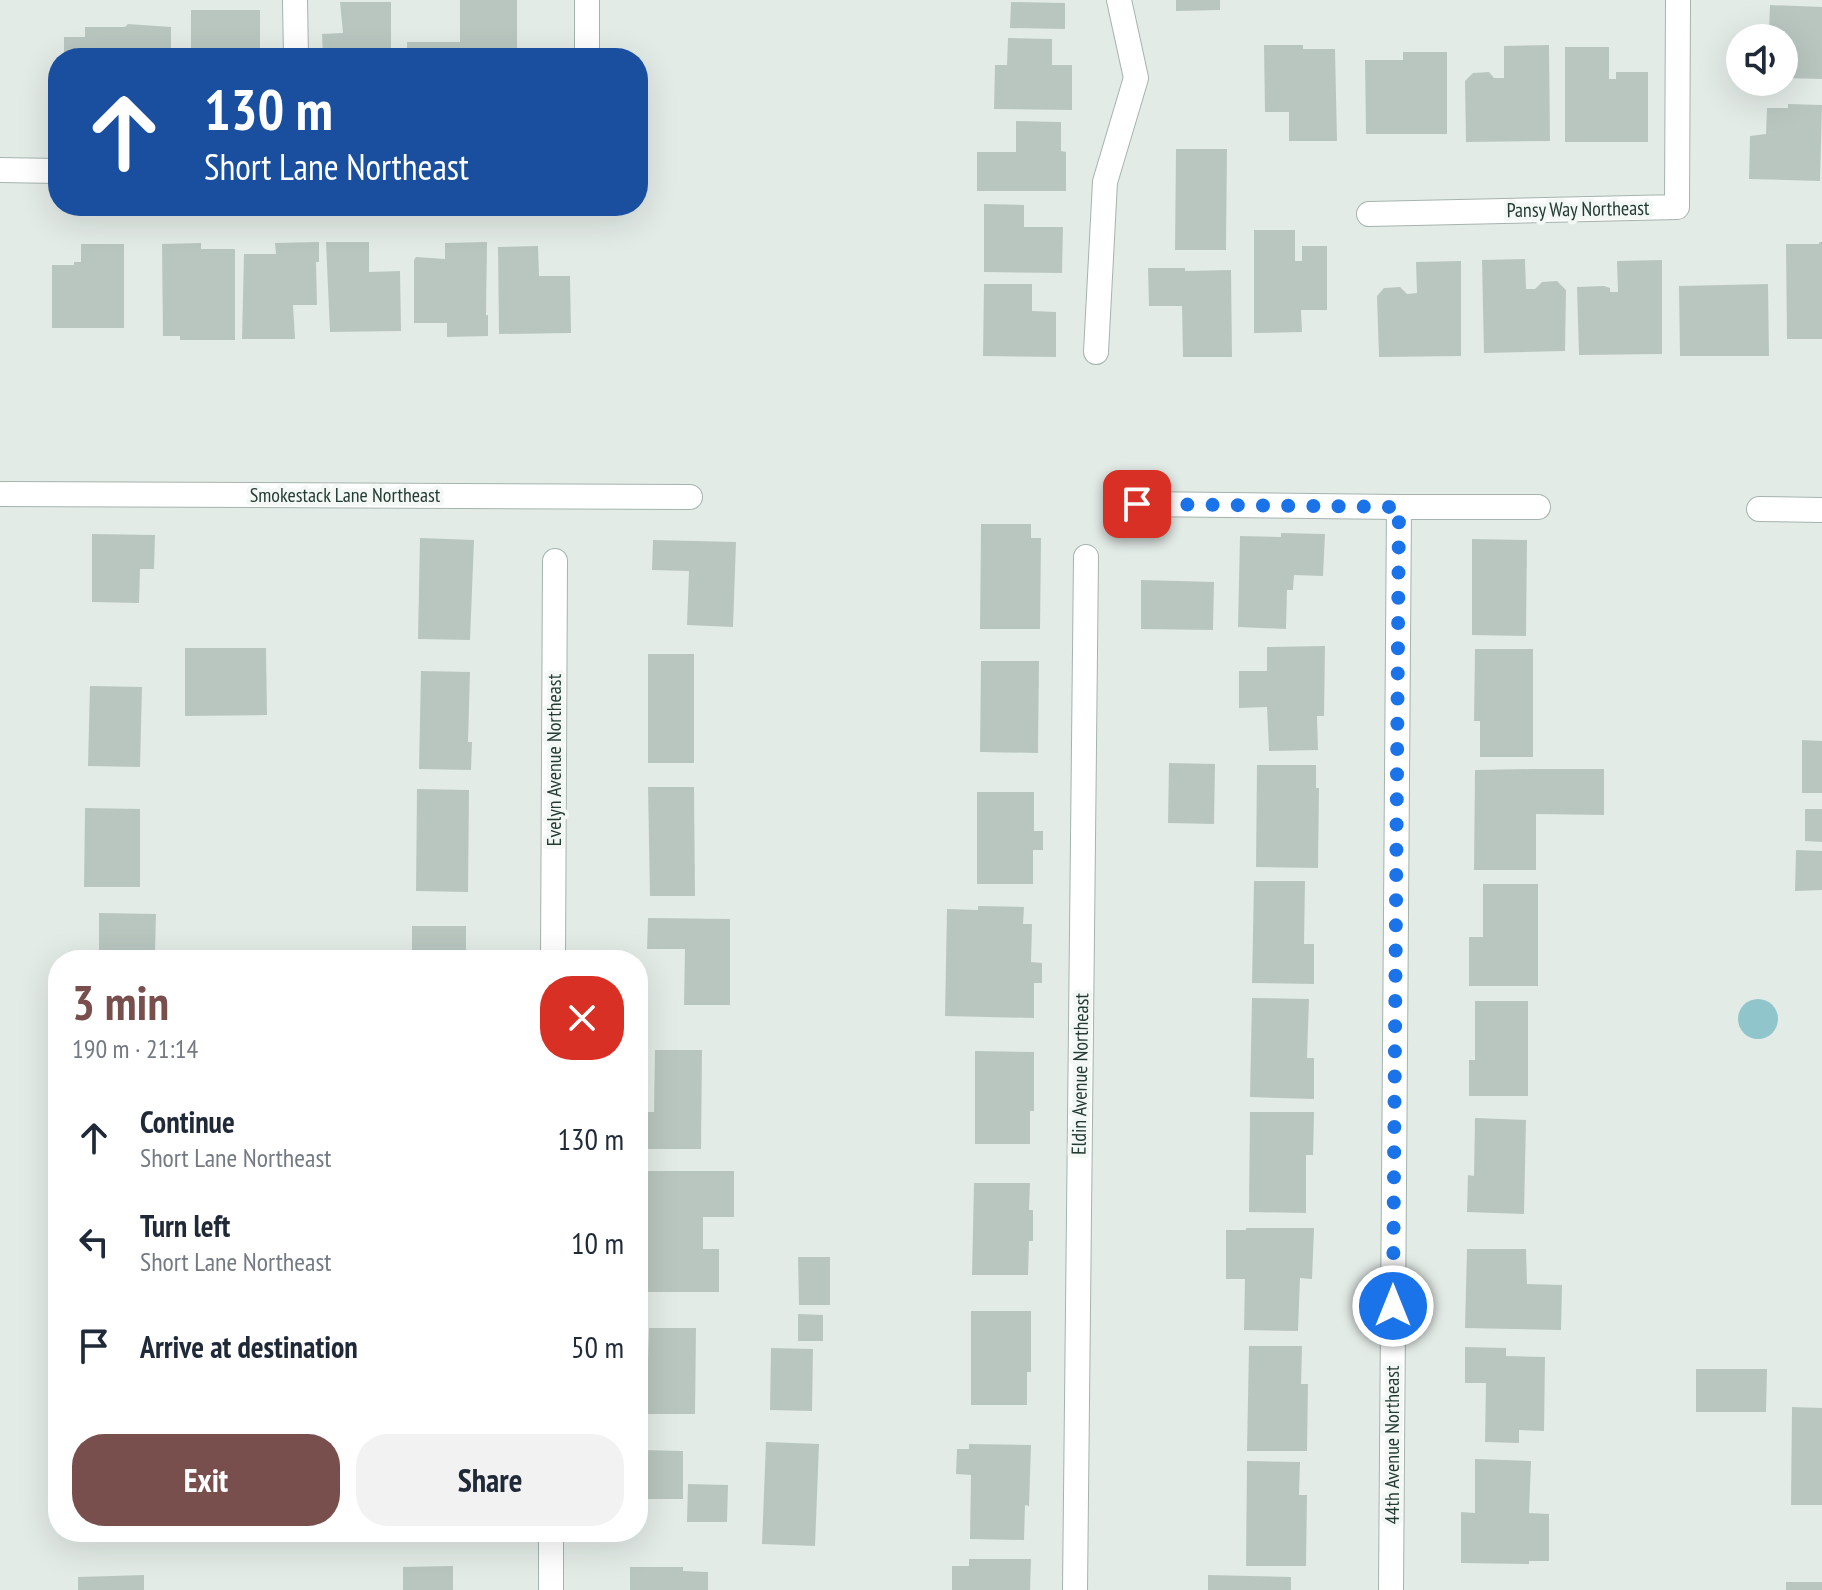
<!DOCTYPE html>
<meta charset="utf-8">
<style>
body{margin:0;font-family:"PT Sans Narrow",sans-serif;background:#f2f2f3;color:#1f2937;height:100vh;display:flex;flex-direction:column;font-size:30px;white-space:nowrap}
*{box-sizing:border-box;margin:0}
p{font-size:26px;color:#747a83}
.icon{flex:none;width:44px;height:44px;fill:none;stroke:currentColor;stroke-width:2;stroke-linecap:round;stroke-linejoin:round}
.map{position:relative;flex:1;overflow:hidden}
.details{position:absolute;left:48px;top:950px;width:600px;height:592px;display:flex;flex-direction:column;background:#fff;border-radius:32px;box-shadow:0 8px 32px #0002}
.details>*{flex:none}
.hud{position:absolute;left:48px;top:48px;width:600px;height:168px;border-radius:32px;box-shadow:0 8px 32px #0002;background:#1a4fa0;color:#fff;overflow:hidden}
.fabs{position:absolute;left:1726px;top:24px;display:grid;gap:16px}
.fabs a{display:grid;place-items:center;width:72px;height:72px;border-radius:50%;background:#fff;box-shadow:0 8px 32px #0002;font-size:40px}
.pin{position:absolute;display:grid;place-items:center;width:68px;height:68px;color:#fff;margin:-34px;border-radius:16px;box-shadow:0 4px 12px #0006}
.me{position:absolute;width:88px;margin:-44px;rotate:0deg;stroke-linejoin:round;filter:drop-shadow(0 0 6px #0008)}
.turn{display:flex;align-items:center;gap:28px;height:168px;padding:0 24px;font-size:36px}
.turn .icon{width:104px;height:104px;stroke-width:2.5}
.turn b{display:block;font-size:56px;line-height:68px}
.round{display:grid;place-items:center;flex:none;width:84px;height:84px;border-radius:32px;background:#f2f2f3}
.overview{display:flex;align-items:center;justify-content:space-between;height:136px;padding:0 24px}
h1{font-size:48px;font-weight:600;line-height:60px;color:#784f4d}
.action{display:flex;gap:16px;margin-top:auto;padding:16px 24px}
.action a{flex:1;height:92px;border-radius:32px;background:#784f4d;color:#fff;font-size:32px;font-weight:600;line-height:92px;text-align:center}
.action a+a{background:#f2f2f3;color:#1f2937}
ul{padding:0;list-style:none}
li{display:flex;align-items:center;gap:24px;height:104px;padding:0 24px}
li div{flex:1}
li b{display:block;font-size:30px}
li em{font-style:normal}
.map>svg:first-child{display:block}
.water{fill:#90c6cb}
.building{fill:#b9c6c0}
.lines{fill:none;stroke-linecap:round;stroke-linejoin:round}
.minor-casing{stroke:#a6b3ad;stroke-width:26}
.minor{stroke:#fff;stroke-width:24}
.route{stroke:#1a73e8;stroke-width:14;stroke-dasharray:0 25.2}
.labels{text-anchor:middle;stroke-width:8;stroke-linejoin:round;paint-order:stroke}
.street-label{font-size:20px;fill:#243b33;stroke:#f3f8f5}
</style>
<div class="map">
<svg width="1822" height="1590" viewBox="0 0 1822 1590">
<rect width="100%" height="100%" fill="#e3ebe7"/>
<!-- water -->
<path class="water" d="M1738 1019a20 20 0 1 1 40 0a20 20 0 1 1-40 0Z"/>
<!-- building -->
<path class="building" d="M460,0H517V57L407,58V42H460Z
M1176,0H1220V10L1176,11Z
M340,2H391V58H323L322,34L343,33Z
M1011,2L1065,3V29L1010,28Z
M1770,5L1822,7V79L1784,78L1785,31H1769Z
M191,10H260V58H191Z
M128,24L171,27V58H64V37H85V27H125Z
M1008,38L1052,39V65H1072V110L994,109L995,65H1007Z
M1264,45H1303V49H1335L1337,141H1289V112H1265Z
M1549,45L1550,141L1466,142L1465,81L1473,73L1489,72L1494,78H1504V46Z
M1565,47H1609V79H1616V72H1648V142H1565Z
M1403,52H1447V134H1366L1365,60H1403Z
M1788,104L1822,105L1820,181L1749,179L1750,136L1766,134L1767,108H1788Z
M1016,121L1061,122V151L1066,152V191H977V152H1016Z
M1176,149H1227L1226,250H1175Z
M984,204L1024,205V227H1063L1062,273L984,272Z
M1254,230H1295V261H1302V246H1327V310H1301L1302,332L1254,333Z
M319,242V262H316L317,305H293L295,339H242L244,254H276L275,243Z
M326,242H369V272L400,271L401,331L330,332Z
M487,242L486,315H488V336L447,337V323H414V260L416,257L445,259V243Z
M1819,242H1822V339H1787L1786,244H1819Z
M201,243V249H235V340H180V336H163L162,244Z
M81,244H124V328H52V265H74V262H81Z
M538,246L539,276H570L571,333L499,334L498,247Z
M1525,259L1526,289H1535L1542,282L1557,281L1566,290L1565,351L1484,353L1482,260Z
M1662,260V354L1579,355L1577,287L1604,286L1610,288V292H1618L1617,261Z
M1461,261V356L1379,357L1377,296L1384,288L1400,287L1407,294L1417,293L1416,262Z
M1148,268H1185V271L1231,270L1232,357H1183L1182,306H1149Z
M984,284H1032V311L1056,312V357L983,356Z
M1768,284L1769,356H1680L1679,286Z
M981,524H1031V538H1041L1040,629H980Z
M1281,533L1325,534L1323,576L1294,575L1293,590H1287L1286,629L1238,627L1240,536L1281,537Z
M92,534L155,535L154,569H140L139,603L92,602Z
M420,538L474,540L470,640L418,639Z
M1472,539L1527,540L1526,636L1472,635Z
M653,540L736,542L733,627L687,625L689,571L652,570Z
M1141,580L1214,582L1213,630L1141,629Z
M1325,646L1324,716H1317L1318,750L1269,751L1267,707L1239,708V671H1267V647Z
M185,648H266L267,715L185,716Z
M1475,649H1533V757H1480V721H1474Z
M648,654H694V763H648Z
M981,661H1039L1038,753L980,752Z
M421,671L470,672L468,742H472L471,770L419,769Z
M90,686L142,687L140,767L88,766Z
M1802,740L1822,741V793H1802Z
M1169,763L1215,764L1214,824L1168,823Z
M1257,765H1316V788H1319L1318,868L1256,867Z
M1533,769H1604V815L1536,814V870H1474L1475,770Z
M648,787H694L695,896H650Z
M417,789L469,790L468,892L416,891Z
M977,792H1034V831H1043V850H1033V884H977Z
M85,808L140,809V887H84Z
M1805,809H1822V842L1805,841Z
M1796,850L1822,851V890L1795,891Z
M1254,881H1305L1304,944H1314V984L1252,983Z
M1483,884H1538V986H1469V937H1483Z
M978,906L1024,907L1023,924H1032L1031,962L1042,963V983H1034V1018L945,1016L947,909L978,910Z
M99,913L156,914L155,952L130,951V960H102V950H99Z
M648,918L730,919V1005H684L685,949H647Z
M412,926H466V959L412,960Z
M1252,998L1309,999L1307,1058H1314V1099L1250,1097Z
M1475,1001H1528V1096H1469V1060H1475Z
M655,1050H702L701,1149H646L647,1112H654Z
M975,1051L1034,1052V1111H1030V1144H975Z
M1250,1112H1314L1313,1155H1306V1213L1249,1212Z
M1475,1118L1526,1120L1524,1214L1467,1212L1468,1175L1474,1176Z
M645,1171H734V1217H703V1249H719V1292H641V1219H638V1201H645Z
M974,1183H1030L1029,1210H1033V1241H1029L1028,1275H972Z
M1246,1228H1314L1312,1279L1300,1278L1298,1331L1244,1330L1245,1279H1226V1230H1246Z
M1467,1249H1526L1527,1284L1562,1285L1561,1330L1465,1328Z
M798,1257H830V1305H799Z
M971,1311H1031V1372H1027V1405H971Z
M798,1314L823,1315V1341H798Z
M649,1328H696L695,1414H641V1410H638V1392H641V1383H644V1359H648Z
M1249,1346H1302L1301,1384H1308L1307,1451H1247Z
M1465,1347L1506,1348V1356L1545,1357L1544,1431L1519,1430V1443L1485,1442L1486,1383H1465Z
M771,1348L813,1349L812,1411L770,1410Z
M1696,1369H1767L1766,1412H1696Z
M1792,1407L1822,1408V1505H1791Z
M766,1442L819,1444L815,1546L762,1544Z
M969,1444L1031,1445L1029,1506L1025,1505L1024,1540L970,1539L971,1475L956,1474L957,1449H969Z
M642,1450L683,1451V1499H643V1480H638V1467H642Z
M1475,1459L1531,1461L1529,1513L1549,1514V1561H1529V1564L1461,1563V1512L1475,1513Z
M1247,1461L1300,1462L1299,1495H1307L1306,1566H1246Z
M688,1484L728,1485L727,1522H687Z
M969,1559H1031L1030,1590H952V1566H969Z
M453,1566V1590H403V1567Z
M630,1567H683V1571L708,1572V1590H630Z
M144,1575V1590H78V1577Z
M1208,1575L1291,1577V1590H1208Z
M1786,1582H1822V1590H1786Z"/>
<g class="lines">
<defs>
<path id="minor" d="M295,0L296,58
M587,0V58
M0,170L58,171
M1369,214L1677,207L1678,0
M1096,352L1105,182L1136,78L1119,0
M0,494L690,497
M1137,504L1399,507L1391,1590
M1399,507H1538
M1759,509L1822,510
M553,960L555,561
M551,1590V1532
M1075,1590L1086,557"/>
</defs>
<!-- minor casing -->
<use href="#minor" class="minor-casing"/>
<!-- minor -->
<use href="#minor" class="minor"/>
</g>
<g class="lines">
<!-- route -->
<path class="route" d="M1137,504L1399,507L1393,1306"/>
</g>
<g class="labels">
<!-- street labels -->
<g class="street-label">
<text transform="translate(1578 209) rotate(-1)" y="7">Pansy Way Northeast</text>
<text x="345" y="502">Smokestack Lane Northeast</text>
<text transform="translate(554 760) rotate(-90)" y="7">Evelyn Avenue Northeast</text>
<text transform="translate(1080 1074) rotate(-89)" y="7">Eldin Avenue Northeast</text>
<text transform="translate(1392 1445) rotate(-90)" y="7">44th Avenue Northeast</text>
</g>
</g>
</svg>
<div class="fabs">
<a><svg class="icon" aria-label="sound" viewBox="0 0 24 24"><path d="M4 9h4l5-4v14l-5-4H4zM17 9q2 3 0 6"/></svg></a>
</div>
<div class="pin" style="left:1137px;top:504px;background:#d93025"><svg class="icon" aria-label="arrive" viewBox="0 0 24 24"><path d="M6 21V4h12l-3 4 3 4H6"/></svg></div>
<svg class="me" style="left:1393px;top:1306px" viewBox="-20 -20 40 40"><circle r="17" fill="#1a73e8" stroke="#fff" stroke-width="3"/><path d="M0-11L8 9 0 5-8 9z" fill="#fff"/></svg>
<div class="hud">
<div class="turn"><svg class="icon" aria-label="ahead" viewBox="0 0 24 24"><path d="M12 20V5M6 11l6-6 6 6"/></svg><div><b>130 m</b>Short Lane Northeast</div></div>
</div>
<section class="details">
<div class="overview"><div><h1>3 min</h1><p>190 m · 21:14</p></div><a class="round" style="background:#d93025;color:#fff"><svg class="icon" aria-label="close" viewBox="0 0 24 24"><path d="M6 6l12 12M18 6L6 18"/></svg></a></div>
<ul>
<li><svg class="icon" aria-label="ahead" viewBox="0 0 24 24"><path d="M12 20V5M6 11l6-6 6 6"/></svg><div><b>Continue</b><p>Short Lane Northeast</p></div><em>130 m</em></li>
<li><svg class="icon" aria-label="left" viewBox="0 0 24 24"><path d="M17 20v-9H6M10 6l-5 5 5 5"/></svg><div><b>Turn left</b><p>Short Lane Northeast</p></div><em>10 m</em></li>
<li><svg class="icon" aria-label="arrive" viewBox="0 0 24 24"><path d="M6 21V4h12l-3 4 3 4H6"/></svg><div><b>Arrive at destination</b></div><em>50 m</em></li>
</ul>
<div class="action"><a>Exit</a><a>Share</a></div>
</section>
</div>
